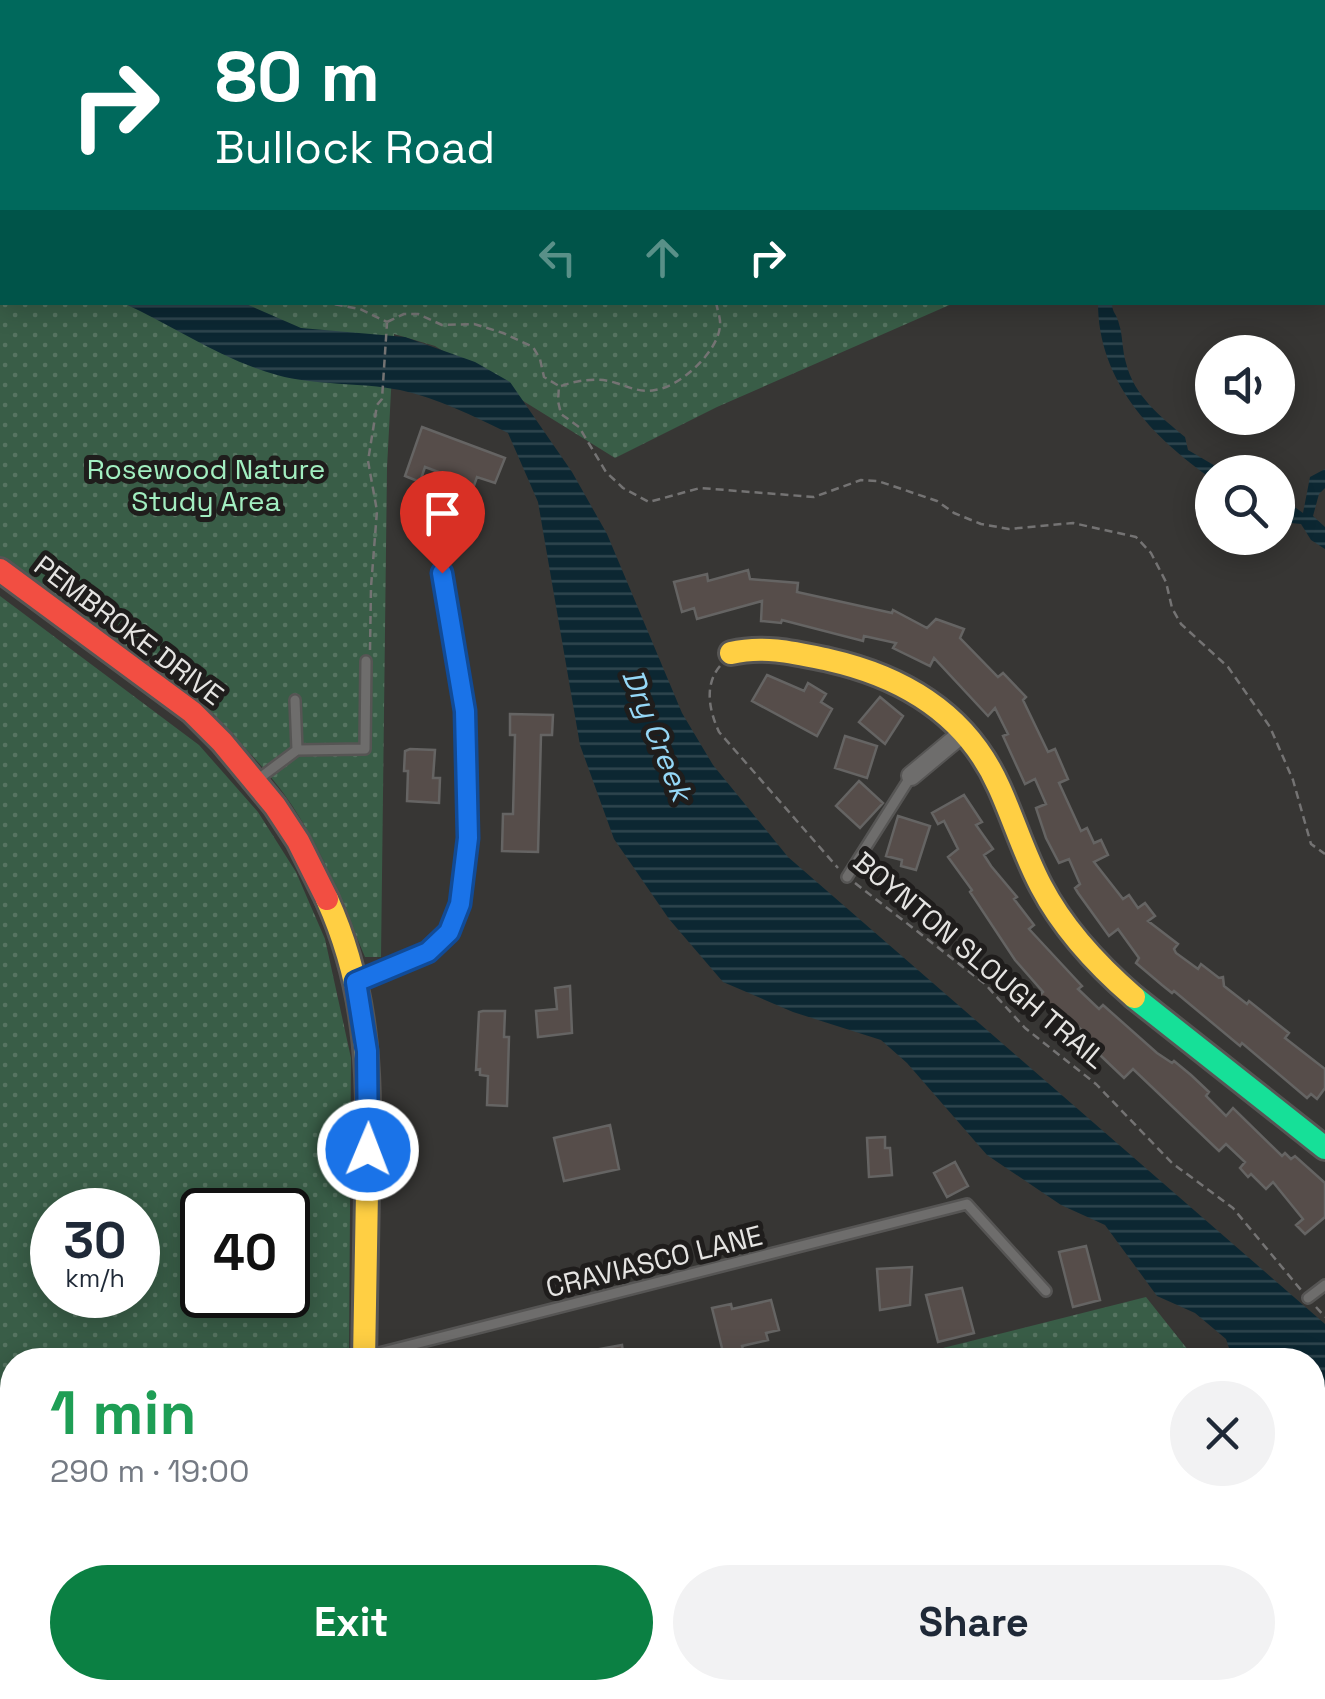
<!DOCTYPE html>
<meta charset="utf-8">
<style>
body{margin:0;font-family:"Space Grotesk",sans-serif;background:#f2f2f3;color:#1f2937;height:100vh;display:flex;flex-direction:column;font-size:38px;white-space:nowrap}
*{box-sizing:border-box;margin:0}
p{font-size:32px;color:#747a83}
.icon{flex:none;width:55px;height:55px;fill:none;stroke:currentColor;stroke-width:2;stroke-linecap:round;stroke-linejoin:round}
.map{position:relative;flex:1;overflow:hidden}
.side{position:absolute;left:0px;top:1348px;width:1325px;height:352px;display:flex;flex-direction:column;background:#fff;border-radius:40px 40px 0 0;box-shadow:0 5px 25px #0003}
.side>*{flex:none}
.top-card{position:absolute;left:0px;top:0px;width:1325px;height:305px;box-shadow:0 5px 25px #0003;background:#00695c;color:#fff;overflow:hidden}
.controls{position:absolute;left:1195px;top:335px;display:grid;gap:20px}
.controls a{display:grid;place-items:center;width:100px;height:100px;border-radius:50%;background:#fff;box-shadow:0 5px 25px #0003;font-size:50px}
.speed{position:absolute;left:30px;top:1188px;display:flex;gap:20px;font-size:50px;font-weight:700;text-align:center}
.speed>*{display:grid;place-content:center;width:130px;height:130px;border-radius:50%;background:#fff;box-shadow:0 5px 25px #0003;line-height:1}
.speed small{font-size:25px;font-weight:400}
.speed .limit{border:5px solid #111;border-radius:15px;background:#fff;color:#111}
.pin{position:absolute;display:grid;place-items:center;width:85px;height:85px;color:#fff;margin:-102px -42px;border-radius:50% 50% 50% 0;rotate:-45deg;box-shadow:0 0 10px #0007}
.pin .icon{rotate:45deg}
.me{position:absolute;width:110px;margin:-55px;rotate:1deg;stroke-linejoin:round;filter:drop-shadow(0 0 8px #0008)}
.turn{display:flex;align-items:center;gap:35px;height:210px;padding:0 50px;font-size:45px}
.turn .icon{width:130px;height:130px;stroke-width:2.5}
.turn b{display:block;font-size:70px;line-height:85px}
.lanes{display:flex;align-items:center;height:95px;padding:0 50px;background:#0003;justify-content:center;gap:50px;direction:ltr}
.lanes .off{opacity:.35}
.round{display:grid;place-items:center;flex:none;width:105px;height:105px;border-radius:52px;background:#f2f2f3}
.overview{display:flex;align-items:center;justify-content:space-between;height:170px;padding:0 50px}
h1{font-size:60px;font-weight:600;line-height:75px;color:#1e9e55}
.action{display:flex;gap:20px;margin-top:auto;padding:20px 50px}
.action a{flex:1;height:115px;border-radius:60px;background:#0b8043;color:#fff;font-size:40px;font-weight:600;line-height:115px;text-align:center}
.action a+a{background:#f2f2f3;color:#1f2937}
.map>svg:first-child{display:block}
.built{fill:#463f3a}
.grass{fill:url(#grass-dots);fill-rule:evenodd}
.water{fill:url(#water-rules)}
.building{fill:#564d4a;stroke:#656463;stroke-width:2.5}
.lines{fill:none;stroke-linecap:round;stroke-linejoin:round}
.lane-casing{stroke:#565554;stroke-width:14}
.street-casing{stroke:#565554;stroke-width:22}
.fast-casing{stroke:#565554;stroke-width:28}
.slow-casing{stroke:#565554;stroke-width:28}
.jam-casing{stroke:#565554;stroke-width:28}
.path{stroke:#747373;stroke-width:2.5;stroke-dasharray:8 5;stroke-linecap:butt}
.lane{stroke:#6e6d6c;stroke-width:9}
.street{stroke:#6e6d6c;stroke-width:18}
.fast{stroke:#16e098;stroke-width:22}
.slow{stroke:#ffcf43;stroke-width:22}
.jam{stroke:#f24e42;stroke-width:22}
.route-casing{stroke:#114b97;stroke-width:25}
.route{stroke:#1a73e8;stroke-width:18}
.labels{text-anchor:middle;stroke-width:10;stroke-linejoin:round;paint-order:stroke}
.park-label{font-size:28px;fill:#a2efc1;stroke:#1f1d1c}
.street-label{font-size:28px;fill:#e5e4e2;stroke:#1f1d1c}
.water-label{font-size:30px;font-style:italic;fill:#95d7f6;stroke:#1f1d1c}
</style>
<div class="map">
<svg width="1325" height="1699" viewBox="0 0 1325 1699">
<defs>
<pattern id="grass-dots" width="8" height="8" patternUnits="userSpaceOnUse" patternTransform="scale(2.5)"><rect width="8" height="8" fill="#395d47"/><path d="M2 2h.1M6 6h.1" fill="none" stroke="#567461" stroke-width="1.8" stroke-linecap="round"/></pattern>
<pattern id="water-rules" width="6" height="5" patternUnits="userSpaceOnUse" patternTransform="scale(2.5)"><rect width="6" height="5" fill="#0c2732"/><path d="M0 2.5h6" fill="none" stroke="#2f464f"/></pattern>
</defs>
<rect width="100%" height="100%" fill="#373634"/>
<!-- built -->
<path class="built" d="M379,1688H523L524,1699H379Z"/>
<!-- grass -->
<path class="grass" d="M0,0H1325V31L1322,2H2V302L954,303L717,407L615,458L435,346L394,334L387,468L381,957H365C341,899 317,836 278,786C206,694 94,626 0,557Z
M0,596L199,745L258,812L296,872L325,939L351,1058L349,1360H12V1688H347V1699H0ZM52,1210H138V1295H52ZM202,1210H288V1295H202Z
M1146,1297L1196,1360H895Z
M523,1688H1174V1699H524Z"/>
<!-- water -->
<path class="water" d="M123,303H244L301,328L405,337L475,362L510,382L572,472L607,534L682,713L713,765L788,857L1325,1324V1495L1313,1483L1312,1360H1233L1226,1339L1195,1313L1157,1296L1105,1225L1061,1205L987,1155L907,1063L881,1040L793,1012L723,982L669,919L614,839L580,745L538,502L508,433C473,416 438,398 400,390C359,382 317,386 277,375C222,360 174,326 123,303Z
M1098,303H1112C1112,313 1117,314 1119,324C1123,336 1122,350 1126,363C1134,396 1161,417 1185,437L1188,450L1217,467L1237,472H1212V479C1152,437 1098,381 1098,303Z
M1325,469V488L1319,494L1313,516L1325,527V549L1311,540L1301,524L1281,522L1278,495L1303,513L1310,477Z"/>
<!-- building -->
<path class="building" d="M422,427L505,458L495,483L477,477L471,494L445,484L449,476L425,467L420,482L405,476Z
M748,570L750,579L798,583L797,592L892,613L893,610L927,628L936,619L964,629L960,638L998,677L1003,673L1026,697L1023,700L1048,752L1055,749L1068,779L1059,783L1081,831L1087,828L1094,843L1101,840L1108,855L1094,862L1123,899L1129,895L1138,908L1145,903L1155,916L1148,921L1178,944L1174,949L1176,953L1198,969L1201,964L1219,978L1223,977L1224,986L1247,1004L1249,1001L1289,1033L1285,1038L1325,1069V1088L1317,1099L1311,1094L1307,1098L1242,1043L1240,1046L1174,991L1172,993L1162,985L1136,963L1139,958L1118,929L1109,936L1078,893L1075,888L1080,884L1069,859L1059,863L1046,838L1036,808L1046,804L1035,779L1025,784L1003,736L1008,734L995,708L988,716L934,658L930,666L893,648L896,643L864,636L863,641L782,620L781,623L761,621L762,601L697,619L694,608L682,612L674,582L707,574L708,581Z
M767,675L804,691L808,683L826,694L821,702L832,709L817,736L752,701Z
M880,697L903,716L885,744L859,722Z
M510,714L553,715L552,735H541L538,852L502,851L503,814H513L515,735H510Z
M845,736L877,746L867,778L835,768Z
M410,749L435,750L433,778H440L439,803L407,801L408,771H404L405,751Z
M859,781L883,803L860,828L836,806Z
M964,795L982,822L976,825L993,849L984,855L991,866L1017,897L1014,899L1034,925L1029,929L1082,986L1078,989L1099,1009L1103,1005L1157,1053L1172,1063L1174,1061L1191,1075L1209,1092L1206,1096L1226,1116L1233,1108L1282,1156L1285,1153L1291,1159L1295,1156L1325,1183V1217L1305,1234L1296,1225L1303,1219L1273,1182L1266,1189L1251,1174L1248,1177L1240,1168L1245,1162L1226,1144L1219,1151L1133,1069L1124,1078L1100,1055L1103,1051L1067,1016L1060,1022L1038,997L1043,992L1015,960L970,892L972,890L948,857L958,849L944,821L938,824L932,813Z
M898,816L930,826L916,870L901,866L902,860L886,856Z
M570,986L572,1033L538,1037L536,1011L557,1009L555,988Z
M483,1011H505L504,1037H509L507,1106L487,1105L488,1076L480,1075V1069L476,1070L479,1012Z
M610,1125L619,1169L564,1181L554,1138Z
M885,1137V1148H890L892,1175L869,1177L867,1138Z
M955,1162L968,1186L947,1197L934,1173Z
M1086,1246L1100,1300L1073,1307L1059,1252Z
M912,1267L910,1305L880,1310L877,1269Z
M962,1288L974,1333L938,1342L926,1295Z
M771,1300L779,1330L766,1333L768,1340L742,1346L745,1357L725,1360L712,1308L731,1304L732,1309Z
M622,1345L624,1360H573L572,1354Z"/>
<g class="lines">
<defs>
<path id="lane" d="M295,700L297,750
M257,780L297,750L365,749L366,661
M847,877L911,776
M359,981L427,952L449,932L460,905L468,838L465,711L442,573
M1308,1298L1325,1285
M367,1356L967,1204L1046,1291"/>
<path id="street" d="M911,776L965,731"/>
<path id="fast" d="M1134,997L1325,1148"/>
<path id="slow" d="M255,0L279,2
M0,1L12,2
M1322,103L1325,104
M731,653C764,645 796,653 829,660C904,677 967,715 999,787C1014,820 1024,854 1041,886C1064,930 1097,965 1134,997
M327,899C371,996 370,1087 367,1192C366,1248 365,1304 364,1360
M362,1688V1699"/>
<path id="jam" d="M1322,66H1325
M0,570L192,712L222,742L275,806L298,841L327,899"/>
</defs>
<!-- lane casing -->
<use href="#lane" class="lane-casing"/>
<!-- street casing -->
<use href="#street" class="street-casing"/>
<!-- fast casing -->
<use href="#fast" class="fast-casing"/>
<!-- slow casing -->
<use href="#slow" class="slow-casing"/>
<!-- jam casing -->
<use href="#jam" class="jam-casing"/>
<!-- path -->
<path class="path" d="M940,0L942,2
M1263,0L1283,2
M1322,7L1325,8
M1322,138H1325
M0,148L2,149
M1322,174H1325
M322,302L360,309L387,322
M387,322L404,314H418L442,325L474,324L503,333L533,347L540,359L544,377L559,386L558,401L561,414L579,427L606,472L623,488L649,502L700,488L814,497L861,480L878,481L937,501L954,513L981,524L1009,529L1073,523L1136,537L1151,553L1166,582L1172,608L1181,624L1228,667L1270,727L1293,780L1311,844L1325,854
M561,386C578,380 598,377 616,383C629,387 640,393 655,390C680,387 718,352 720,326C721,319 717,309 716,302
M370,650L371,587L377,511L368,461L377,405L382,399L387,323
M720,666C704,685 709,710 719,732L838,868
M855,883L985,984L1025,1028L1096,1084L1172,1163L1233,1208L1301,1290
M1316,1307L1325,1317"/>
<!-- lane -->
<use href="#lane" class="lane"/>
<!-- street -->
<use href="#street" class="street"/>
<!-- fast -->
<use href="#fast" class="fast"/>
<!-- slow -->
<use href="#slow" class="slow"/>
<!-- jam -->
<use href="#jam" class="jam"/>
</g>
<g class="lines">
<defs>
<path id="route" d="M368,1150L367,1051L356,982L428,952L449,932L460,904L468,838L465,711L442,573"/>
</defs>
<!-- route casing -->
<use href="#route" class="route-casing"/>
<!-- route -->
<use href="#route" class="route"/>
</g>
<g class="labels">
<!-- park labels -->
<g class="park-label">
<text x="206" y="479">Rosewood Nature<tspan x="206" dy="32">Study Area</tspan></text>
</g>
<!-- street labels -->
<g class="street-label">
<text transform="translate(129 630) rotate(37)" y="10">PEMBROKE DRIVE</text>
<text transform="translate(980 960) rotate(40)" y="10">BOYNTON SLOUGH TRAIL</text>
<text transform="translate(654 1261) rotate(-14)" y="10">CRAVIASCO LANE</text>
</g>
<!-- water labels -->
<g class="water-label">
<text transform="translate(657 735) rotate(68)" y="10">Dry Creek</text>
</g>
</g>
</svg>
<div class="controls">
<a><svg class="icon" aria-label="sound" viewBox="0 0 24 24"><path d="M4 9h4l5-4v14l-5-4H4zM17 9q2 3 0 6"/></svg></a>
<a><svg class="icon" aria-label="search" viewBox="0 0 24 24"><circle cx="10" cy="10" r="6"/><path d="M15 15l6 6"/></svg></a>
</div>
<div class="speed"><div>30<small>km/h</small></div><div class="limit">40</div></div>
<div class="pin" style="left:442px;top:573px;background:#d93025"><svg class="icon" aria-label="arrive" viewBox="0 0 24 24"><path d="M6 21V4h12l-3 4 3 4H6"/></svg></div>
<svg class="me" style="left:368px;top:1150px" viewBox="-20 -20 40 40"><circle r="17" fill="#1a73e8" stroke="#fff" stroke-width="3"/><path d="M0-11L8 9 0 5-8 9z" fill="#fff"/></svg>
<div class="top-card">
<div class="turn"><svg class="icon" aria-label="right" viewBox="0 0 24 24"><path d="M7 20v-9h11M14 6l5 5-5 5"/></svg><div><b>80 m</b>Bullock Road</div></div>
<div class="lanes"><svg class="icon off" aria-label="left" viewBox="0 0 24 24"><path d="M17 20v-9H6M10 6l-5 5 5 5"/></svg><svg class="icon off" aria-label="ahead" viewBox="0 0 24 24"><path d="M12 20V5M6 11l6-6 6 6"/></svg><svg class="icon" aria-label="right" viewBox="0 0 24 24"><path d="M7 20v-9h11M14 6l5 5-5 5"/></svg></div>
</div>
<section class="side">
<div class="overview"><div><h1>1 min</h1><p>290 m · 19:00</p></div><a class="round"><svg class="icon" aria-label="close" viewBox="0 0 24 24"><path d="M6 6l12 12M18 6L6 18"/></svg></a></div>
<div class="action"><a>Exit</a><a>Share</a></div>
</section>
</div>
